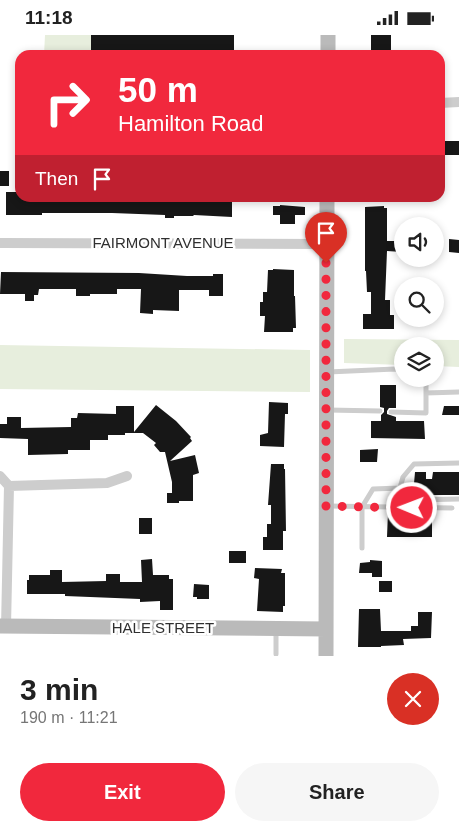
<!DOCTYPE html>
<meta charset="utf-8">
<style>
body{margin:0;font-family:Helvetica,sans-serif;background:#f6f6f6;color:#222;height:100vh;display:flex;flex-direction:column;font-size:19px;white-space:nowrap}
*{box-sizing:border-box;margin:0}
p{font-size:16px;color:#767676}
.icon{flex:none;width:28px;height:28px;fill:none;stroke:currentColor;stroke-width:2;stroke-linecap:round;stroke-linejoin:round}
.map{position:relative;height:621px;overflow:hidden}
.sheet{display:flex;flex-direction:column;background:#fff;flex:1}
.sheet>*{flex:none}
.hud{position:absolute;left:15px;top:15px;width:430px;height:152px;border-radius:15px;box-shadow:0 2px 8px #0003;background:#f1283d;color:#fff;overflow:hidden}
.fabs{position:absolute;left:394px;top:182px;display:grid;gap:10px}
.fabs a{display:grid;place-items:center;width:50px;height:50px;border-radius:50%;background:#fff;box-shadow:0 2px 8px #0003;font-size:25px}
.pin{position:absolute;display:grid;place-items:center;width:42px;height:42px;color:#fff;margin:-51px -21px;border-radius:50% 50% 50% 0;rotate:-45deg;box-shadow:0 0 5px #0007}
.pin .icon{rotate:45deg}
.me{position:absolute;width:55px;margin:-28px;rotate:271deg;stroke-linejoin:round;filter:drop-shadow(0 0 4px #0008)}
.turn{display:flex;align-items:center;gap:18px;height:105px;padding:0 20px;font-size:22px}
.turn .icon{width:65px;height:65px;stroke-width:2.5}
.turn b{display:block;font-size:35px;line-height:42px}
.then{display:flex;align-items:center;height:48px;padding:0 20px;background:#0003;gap:10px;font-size:19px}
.round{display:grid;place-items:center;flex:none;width:52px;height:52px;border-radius:26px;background:#f6f6f6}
.overview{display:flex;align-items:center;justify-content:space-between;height:85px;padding:0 20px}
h1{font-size:30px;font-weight:800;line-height:38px}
.primary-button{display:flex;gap:10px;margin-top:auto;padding:10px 20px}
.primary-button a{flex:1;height:58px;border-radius:30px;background:#f1283d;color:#fff;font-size:20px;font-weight:800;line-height:58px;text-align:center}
.primary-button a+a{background:#f6f6f6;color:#222}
.status{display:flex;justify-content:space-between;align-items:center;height:35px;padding:0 25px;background:#fff;direction:ltr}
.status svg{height:14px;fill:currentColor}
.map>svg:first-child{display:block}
.green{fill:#e7eedd}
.building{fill:#171717}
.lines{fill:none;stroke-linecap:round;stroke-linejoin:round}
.lane{stroke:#cdcdcd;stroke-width:5}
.street{stroke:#cdcdcd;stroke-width:10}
.secondary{stroke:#bababa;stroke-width:15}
.route{stroke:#f1283d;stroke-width:9;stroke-dasharray:0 16.2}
.labels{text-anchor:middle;stroke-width:5;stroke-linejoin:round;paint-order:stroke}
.street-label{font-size:15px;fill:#303030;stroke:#fff}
</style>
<div class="status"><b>11:18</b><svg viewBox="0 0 49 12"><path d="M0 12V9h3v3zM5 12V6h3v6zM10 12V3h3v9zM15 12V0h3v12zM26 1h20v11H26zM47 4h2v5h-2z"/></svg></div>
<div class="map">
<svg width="459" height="621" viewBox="0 0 459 621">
<rect width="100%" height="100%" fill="#fff"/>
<!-- green -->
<path class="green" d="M45,0H91V20H44Z
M344,304L459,305V332L435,331V311H402V330L344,328Z
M0,310L310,315V357L0,354Z"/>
<!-- building -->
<path class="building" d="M91,0H234V20H91Z
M371,0H391V20H371Z
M440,106H459V120H440Z
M0,136H9V151H0Z
M6,157H19V162L46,164L125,162V165H165V162H220V165H232V182L194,180L193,181H174V183H165V180L112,178H42V180H6Z
M280,170L305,172V180H295V189H280V180H273V171H280Z
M384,171V173H387V206H402V217L387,216L385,265H390V280H394V294H363V279H371V257H367L366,236H365V172Z
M449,204L459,205V218L449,217Z
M273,234L294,235V261H295L296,293H293V297H264L265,281H260V267H263V257H267L268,235H273Z
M1,237L139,238L187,241H213V239H223V261H209V255H179V276L153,275V279L140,278L141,254H117V259H90V261H76V254H39L38,260H34V266H25V259H0Z
M380,350H396V373H389L387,376V379L396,382V386H424L425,404L371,403V386H381V380L384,377V373L380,372Z
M269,367L288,368V379H285L284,412L260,411V400L268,398Z
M156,370L176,386L191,402L190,403L192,406L170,426L195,420L199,438L193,440V466H179V468H167V458H172V447L165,417H160L154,410L156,408L143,398H125V400H108V405H90V415H68V419L28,420V404L0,403V389H7V382H21V393L71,392V383H77L78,378L116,379V371H134V397Z
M444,371H459V380H442Z
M378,414L377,427H360V415Z
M271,429H284V434H285L286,496H283V515H263V502H267V489H271V470H268Z
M415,437H426V444H432L433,437H459V460H413Z
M388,477L432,478V502H387Z
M139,483H152V499H139Z
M229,516H246V528H229Z
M152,524L153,540H169V544H173V575H160V566L140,567V564L65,561V559H27V545H29V540H50V535H62V547L106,546V539H120V547H142L141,525Z
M370,525L382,526V542H372V538H359L360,528L370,527Z
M255,533L282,534L281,538H285V571H283V577L257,576L259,544L254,543Z
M379,546H392V557H379Z
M194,549L209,550V564H197V562H193Z
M359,574H380L381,596H411V591H418V577H432L431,603L403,604L404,610L381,611V612H358Z"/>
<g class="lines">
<!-- lane -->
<path class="lane" d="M328,337L395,334L402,335
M426,358L459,357
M328,375L380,376
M391,377L426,378V344
M400,453L403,459L412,465L459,464
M329,471L452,473
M362,513V472L373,454L400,453L403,442L414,429L459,428
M276,619V597"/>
<!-- street -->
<path class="street" d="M440,68L459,67
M0,208L326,209
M0,441L9,451L6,592
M9,451L107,448L127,441"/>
<!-- secondary -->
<path class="secondary" d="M328,20V0
M0,591L326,594
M326,621L327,162"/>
</g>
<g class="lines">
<!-- route -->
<path class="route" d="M326,228V471L412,473"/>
</g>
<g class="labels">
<!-- street labels -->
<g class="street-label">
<text x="163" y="213">FAIRMONT AVENUE</text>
<text x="163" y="598">HALE STREET</text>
</g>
</g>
</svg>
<div class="fabs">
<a><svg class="icon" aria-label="sound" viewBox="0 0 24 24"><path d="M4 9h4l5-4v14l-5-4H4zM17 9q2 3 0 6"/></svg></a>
<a><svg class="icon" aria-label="search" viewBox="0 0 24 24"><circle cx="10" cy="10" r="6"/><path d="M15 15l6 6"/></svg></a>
<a><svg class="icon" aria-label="layers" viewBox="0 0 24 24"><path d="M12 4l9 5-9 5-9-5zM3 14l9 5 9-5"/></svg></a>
</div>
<div class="pin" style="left:326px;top:228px;background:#d93025"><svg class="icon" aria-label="arrive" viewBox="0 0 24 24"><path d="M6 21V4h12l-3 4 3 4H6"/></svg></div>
<svg class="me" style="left:412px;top:473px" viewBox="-20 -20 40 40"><circle r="17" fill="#f1283d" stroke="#fff" stroke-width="3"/><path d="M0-11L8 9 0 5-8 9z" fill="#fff"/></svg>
<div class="hud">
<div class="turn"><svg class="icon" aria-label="right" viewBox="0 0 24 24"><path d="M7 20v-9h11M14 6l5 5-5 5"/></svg><div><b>50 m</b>Hamilton Road</div></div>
<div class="then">Then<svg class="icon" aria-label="arrive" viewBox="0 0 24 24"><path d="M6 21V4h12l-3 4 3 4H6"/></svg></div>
</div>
</div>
<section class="sheet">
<div class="overview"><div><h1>3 min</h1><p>190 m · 11:21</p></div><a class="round" style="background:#d93025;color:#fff"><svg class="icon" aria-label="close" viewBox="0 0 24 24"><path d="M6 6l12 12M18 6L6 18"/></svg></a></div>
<div class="primary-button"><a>Exit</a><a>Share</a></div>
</section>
